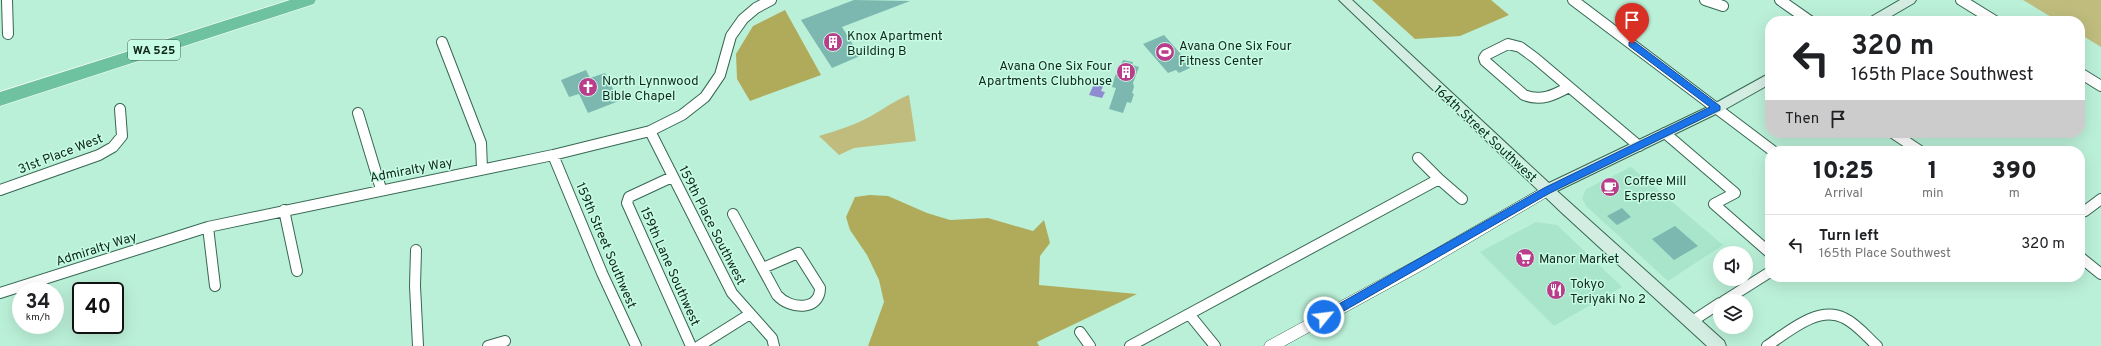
<!DOCTYPE html>
<style>
body{margin:0;font-family:Overpass,sans-serif;background:#f6f6f6;color:#202124;height:100vh;display:flex;flex-direction:column;font-size:15px;white-space:nowrap}
*{box-sizing:border-box;margin:0}
p{font-size:13px;color:#757577}
.icon{flex:none;width:22px;height:22px;fill:none;stroke:currentColor;stroke-width:2;stroke-linecap:round;stroke-linejoin:round}
.map{position:relative;flex:1;overflow:hidden}
.side{position:absolute;left:1765px;top:146px;width:320px;height:136px;display:flex;flex-direction:column;background:#fff;border-radius:16px;box-shadow:0 4px 16px #0002}
.side>*{flex:none}
.banner{position:absolute;left:1765px;top:16px;width:320px;height:122px;border-radius:16px;box-shadow:0 4px 16px #0002;background:#fff;color:#202124;overflow:hidden}
.controls{position:absolute;left:1713px;top:246px;display:grid;gap:8px}
.controls a{display:grid;place-items:center;width:40px;height:40px;border-radius:50%;background:#fff;box-shadow:0 4px 16px #0002;font-size:20px}
.speed{position:absolute;left:12px;top:282px;display:flex;gap:8px;font-size:20px;font-weight:700;text-align:center}
.speed>*{display:grid;place-content:center;width:52px;height:52px;border-radius:50%;background:#fff;box-shadow:0 4px 16px #0002;line-height:1}
.speed small{font-size:10px;font-weight:400}
.speed .limit{border:2px solid #111;border-radius:6px;background:#fff;color:#111}
.pin{position:absolute;display:grid;place-items:center;width:34px;height:34px;color:#fff;margin:-41px -17px;border-radius:50% 50% 50% 0;rotate:-45deg;box-shadow:0 0 4px #0007}
.pin .icon{rotate:45deg}
.me{position:absolute;width:44px;margin:-22px;rotate:61deg;stroke-linejoin:round;filter:drop-shadow(0 0 3px #0008)}
.turn{display:flex;align-items:center;gap:14px;height:84px;padding:0 20px;font-size:18px}
.turn .icon{width:52px;height:52px;stroke-width:2.5}
.turn b{display:block;font-size:28px;line-height:34px}
.then{display:flex;align-items:center;height:38px;padding:0 20px;background:#0003;gap:8px;font-size:15px}
.eta{display:flex;justify-content:space-evenly;align-items:center;height:68px;text-align:center}
.eta b{font-size:24px;font-weight:800;line-height:28px}
ul{padding:0;list-style:none}
li{display:flex;align-items:center;gap:12px;height:60px;padding:0 20px;border-top:1px solid #e0e0e0}
li div{flex:1}
li b{display:block;font-size:15px}
li em{font-style:normal}
.map>svg:first-child{display:block}
.built{fill:#a8e5ca}
.green{fill:#bfbc7d}
.forest{fill:#b0ab5b}
.water{fill:#8e8bd1}
.building{fill:#7cb8b0}
.lines{fill:none;stroke-linecap:round;stroke-linejoin:round}
.minor-casing{stroke:#366753;stroke-width:12}
.tertiary-casing{stroke:#366753;stroke-width:1}
.secondary-casing{stroke:#366753;stroke-width:2}
.motorway-casing{stroke:#fff;stroke-width:1}
.minor{stroke:#fff;stroke-width:10}
.tertiary{fill:#fff;fill-rule:evenodd}
.secondary{fill:#d4ede2;fill-rule:evenodd}
.motorway{fill:#6fc2a0;fill-rule:evenodd}
.route{fill:#1a73e8;stroke:#114b97}
.labels{text-anchor:middle;stroke-width:3;stroke-linejoin:round;paint-order:stroke}
.shield{fill:#c8fde5;stroke:#476659;stroke-width:1}
.shield-label{font-size:12px;font-weight:bold;fill:#10251d}
.poi-label{font-size:13px;fill:#10251d;stroke:#c8fde5;text-anchor:start}
.street-label{font-size:13px;fill:#10251d;stroke:#c8fde5}
</style>
<div class="map">
<svg width="2101" height="346" viewBox="0 0 2101 346">
<rect width="100%" height="100%" fill="#bbf0d8"/>
<!-- built -->
<path class="built" d="M1631,167L1723,245L1668,281L1586,206L1582,198L1586,189Z
M1536,222L1557,225L1622,287L1554,326L1480,252Z"/>
<!-- green -->
<path class="green" d="M2023,0H2101V47L2080,34V21H2058Z
M909,95L916,141L854,148L839,155L819,136C836,131 855,125 871,116C884,109 895,100 909,95Z"/>
<!-- forest -->
<path class="forest" d="M1372,0H1491L1509,15L1460,36L1415,39Z
M785,10L821,75L750,101L737,79L736,54L753,26Z
M870,195L888,196L927,213L950,220L988,218L1033,231L1044,220L1050,243L1040,256L1039,285L1137,294L1037,342L1039,346H868L884,302L879,280L867,255L850,230L846,217L855,197Z"/>
<!-- water -->
<path class="water" d="M1095,82L1104,84L1101,91L1105,92L1102,98L1089,95Z"/>
<!-- building -->
<path class="building" d="M854,0L910,1L842,27L860,56L832,68L801,20Z
M1164,35L1187,61L1185,62L1190,68L1179,73L1176,70L1168,73L1143,44Z
M1123,60L1133,62L1132,65L1139,67L1133,83L1134,87L1132,93L1134,94L1131,103L1127,102L1123,113L1109,109L1116,88L1112,87L1115,76Z
M586,70L590,78L605,73L619,101L588,113L579,94L569,97L561,80Z
M1622,208L1631,217L1617,225L1607,216Z
M1675,226L1698,246L1674,260L1652,239Z"/>
<g class="lines">
<defs>
<path id="minor" d="M7,0L8,34
M1573,0L1773,151
M1705,0L1723,6
M1780,0L1810,21
M1961,0L1995,21
M442,42L481,143L482,169
M2080,73L2101,86
M1569,87C1554,95 1541,102 1524,95L1485,61L1484,58L1486,55L1508,44L1520,47L1535,58L1639,146
M358,113L381,189
M650,131L732,293L772,338L774,346
M1665,133L1735,193L1714,204L1770,253
M1893,133L1920,151
M553,155L602,273L636,346
M672,177L629,197L627,203L691,346
M1439,179L1462,199
M0,190L99,155L113,147L122,136L120,109
M284,210L297,271
M2080,212L2085,211L2101,199
M733,214L777,295C790,310 820,311 820,288L798,253L763,268
M208,227L215,286
M416,250L415,286L418,346
M2080,257L2101,274
M0,293L208,227L553,155L650,131L682,115L705,97L720,75L731,36L743,19L756,8L771,0
M1724,301L1770,272
M1691,322L1720,303
M1080,332L1090,346
M488,346L505,341
M699,346L750,314
M1130,346L1189,314
M1215,346L1189,314L1439,179L1418,158
M1767,346C1788,332 1818,305 1844,318C1857,324 1867,337 1877,346"/>
<path id="tertiary" d="M1547,185L1552,186L1554,190L1552,194L1428,267L1284,346H1264L1266,342L1418,259Z"/>
<path id="secondary" d="M1339,0H1352L1549,183L1712,105L1770,73V84L1722,111L1557,191L1724,341L1726,346H1707L1561,212Z
M1900,0H1916L1914,3L1883,21H1867L1869,18Z"/>
<path id="motorway" d="M290,0H316L314,4L0,106V92Z"/>
</defs>
<!-- minor casing -->
<use href="#minor" class="minor-casing"/>
<!-- tertiary casing -->
<use href="#tertiary" class="tertiary-casing"/>
<!-- secondary casing -->
<use href="#secondary" class="secondary-casing"/>
<!-- motorway casing -->
<use href="#motorway" class="motorway-casing"/>
<!-- minor -->
<use href="#minor" class="minor"/>
<!-- tertiary -->
<use href="#tertiary" class="tertiary"/>
<!-- secondary -->
<use href="#secondary" class="secondary"/>
<!-- motorway -->
<use href="#motorway" class="motorway"/>
</g>
<!-- route -->
<path class="route" d="M1629,42H1635L1720,106V110L1550,193L1328,320H1321V314L1544,188L1710,107L1629,46Z"/>
<!-- icons -->
<defs>
<symbol id="building-disc" viewBox="-11 -11 22 22"><circle r="9.5" fill="#ba3d8c" stroke="#c8fde5"/><path d="M-4-6H4V6H1V3H-1V6H-4ZM-2.5-4.3h1.7v1.8h-1.7ZM.8-4.3h1.7v1.8H.8ZM-2.5-1h1.7V.8h-1.7ZM.8-1h1.7V.8H.8Z" fill="#fff"/></symbol>
<symbol id="stadium-disc" viewBox="-11 -11 22 22"><circle r="9.5" fill="#ba3d8c" stroke="#c8fde5"/><path d="M0-5a6.5 5 0 1 0 0 10a6.5 5 0 1 0 0-10ZM-3.5-1.8h7v3.6h-7Z" fill="#fff"/></symbol>
<symbol id="church-disc" viewBox="-11 -11 22 22"><circle r="9.5" fill="#ba3d8c" stroke="#c8fde5"/><path d="M-1.2-6h2.4v3.5h3.3v2.4h-3.3V6h-2.4V-.1h-3.3v-2.4h3.3Z" fill="#fff"/></symbol>
<symbol id="cafe-disc" viewBox="-11 -11 22 22"><circle r="9.5" fill="#ba3d8c" stroke="#c8fde5"/><path d="M-5.5-4.5H6V0H3Q3 3.5 0 3.5H-2.5Q-5.5 3.5-5.5 0ZM3-3.2v2h1.7v-2ZM-6 4.5H4V6H-6Z" fill="#fff"/></symbol>
<symbol id="supermarket-disc" viewBox="-11 -11 22 22"><circle r="9.5" fill="#ba3d8c" stroke="#c8fde5"/><path d="M-6-5.5h2.5l.6 2H6L4.5 2H-2.5L-4.4-4H-6ZM-1.5 3.2a1.3 1.3 0 1 0 .1 0ZM3 3.2a1.3 1.3 0 1 0 .1 0Z" fill="#fff"/></symbol>
<symbol id="restaurant-disc" viewBox="-11 -11 22 22"><circle r="9.5" fill="#ba3d8c" stroke="#c8fde5"/><path d="M-5-6h1v4h1v-4h1v4h1v-4h1v5L-1.5 .5V6h-2V.5L-5-1ZM5-6V6H3V1.5H1.5Q1.5-4 5-6Z" fill="#fff"/></symbol>
</defs>
<g fill-rule="evenodd">
<use href="#building-disc" x="822" y="31" width="22" height="22"/>
<use href="#stadium-disc" x="1154" y="41" width="22" height="22"/>
<use href="#building-disc" x="1115" y="61" width="22" height="22"/>
<use href="#church-disc" x="577" y="76" width="22" height="22"/>
<use href="#cafe-disc" x="1599" y="176" width="22" height="22"/>
<use href="#supermarket-disc" x="1514" y="247" width="22" height="22"/>
<use href="#restaurant-disc" x="1545" y="279" width="22" height="22"/>
</g>
<g class="labels">
<!-- shield labels -->
<rect class="shield" x="128" y="40" width="52" height="20" rx="3"/>
<g class="shield-label">
<text x="154" y="54">WA 525</text>
</g>
<!-- poi labels -->
<g class="poi-label">
<text x="847" y="40">Knox Apartment<tspan x="847" dy="15">Building B</tspan></text>
<text x="1179" y="50">Avana One Six Four<tspan x="1179" dy="15">Fitness Center</tspan></text>
<text x="1112" y="70" text-anchor="end">Avana One Six Four<tspan x="1112" dy="15">Apartments Clubhouse</tspan></text>
<text x="602" y="85">North Lynnwood<tspan x="602" dy="15">Bible Chapel</tspan></text>
<text x="1624" y="185">Coffee Mill<tspan x="1624" dy="15">Espresso</tspan></text>
<text x="1539" y="263">Manor Market</text>
<text x="1570" y="288">Tokyo<tspan x="1570" dy="15">Teriyaki No 2</tspan></text>
</g>
<!-- street labels -->
<g class="street-label">
<text transform="translate(1486 133) rotate(43)" y="5">164th Street Southwest</text>
<text transform="translate(60 153) rotate(-21)" y="5">31st Place West</text>
<text transform="translate(411 169) rotate(-11)" y="5">Admiralty Way</text>
<text transform="translate(713 225) rotate(63)" y="5">159th Place Southwest</text>
<text transform="translate(607 245) rotate(67)" y="5">159th Street Southwest</text>
<text transform="translate(96 248) rotate(-18)" y="5">Admiralty Way</text>
<text transform="translate(671 266) rotate(66)" y="5">159th Lane Southwest</text>
</g>
</g>
</svg>
<div class="controls">
<a><svg class="icon" aria-label="sound" viewBox="0 0 24 24"><path d="M4 9h4l5-4v14l-5-4H4zM17 9q2 3 0 6"/></svg></a>
<a><svg class="icon" aria-label="layers" viewBox="0 0 24 24"><path d="M12 4l9 5-9 5-9-5zM3 14l9 5 9-5"/></svg></a>
</div>
<div class="speed"><div>34<small>km/h</small></div><div class="limit">40</div></div>
<div class="pin" style="left:1632px;top:44px;background:#d93025"><svg class="icon" aria-label="arrive" viewBox="0 0 24 24"><path d="M6 21V4h12l-3 4 3 4H6"/></svg></div>
<svg class="me" style="left:1324px;top:317px" viewBox="-20 -20 40 40"><circle r="17" fill="#1a73e8" stroke="#fff" stroke-width="3"/><path d="M0-11L8 9 0 5-8 9z" fill="#fff"/></svg>
<div class="banner">
<div class="turn"><svg class="icon" aria-label="left" viewBox="0 0 24 24"><path d="M17 20v-9H6M10 6l-5 5 5 5"/></svg><div><b>320 m</b>165th Place Southwest</div></div>
<div class="then">Then<svg class="icon" aria-label="arrive" viewBox="0 0 24 24"><path d="M6 21V4h12l-3 4 3 4H6"/></svg></div>
</div>
<section class="side">
<div class="eta">
<div><b>10:25</b><p>Arrival</p></div>
<div><b>1</b><p>min</p></div>
<div><b>390</b><p>m</p></div>
</div>
<ul>
<li><svg class="icon" aria-label="left" viewBox="0 0 24 24"><path d="M17 20v-9H6M10 6l-5 5 5 5"/></svg><div><b>Turn left</b><p>165th Place Southwest</p></div><em>320 m</em></li>
</ul>
</section>
</div>
